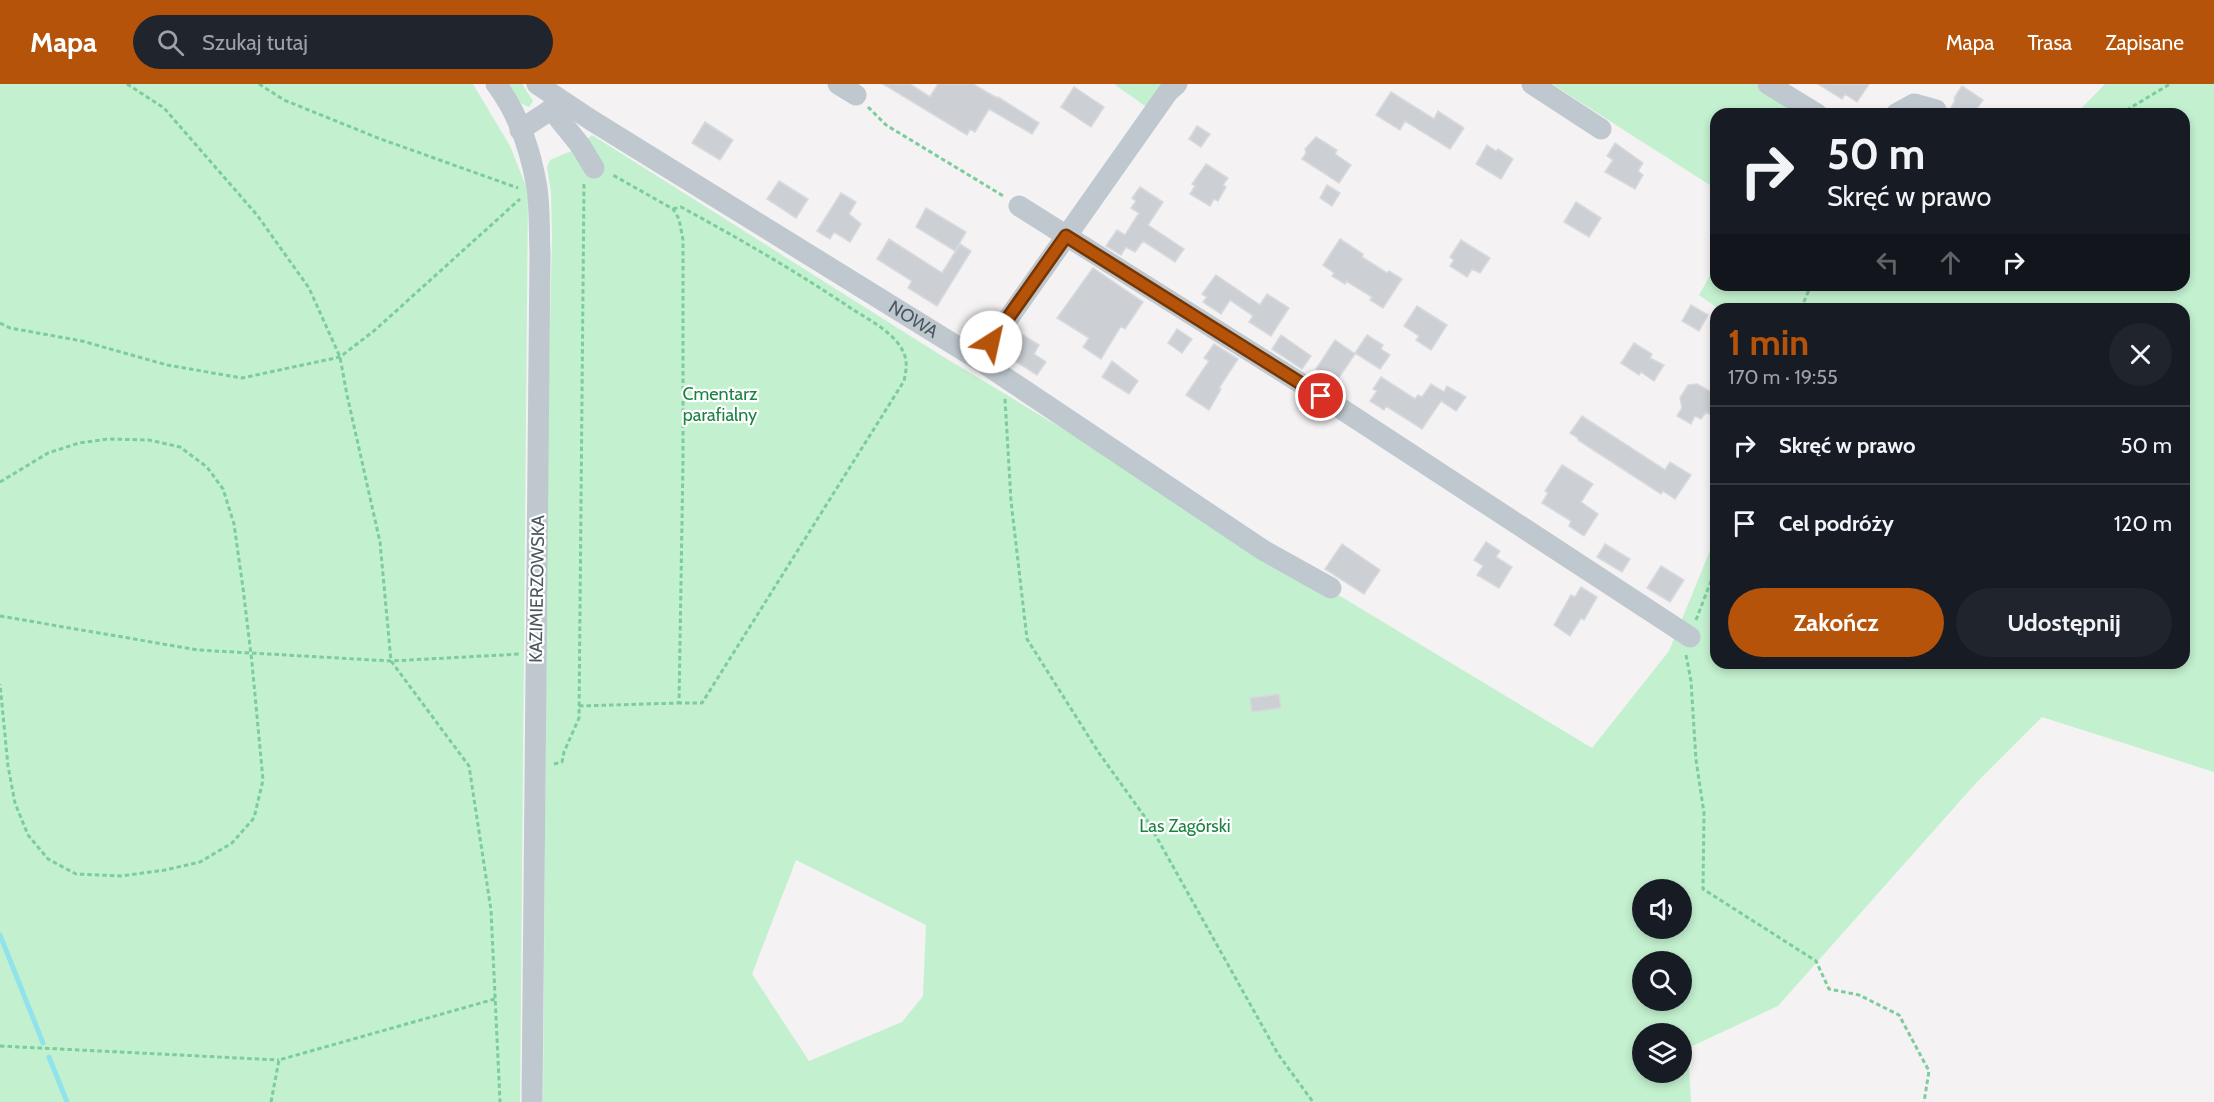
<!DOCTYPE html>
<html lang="pl">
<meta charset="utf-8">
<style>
body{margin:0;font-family:Cabin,sans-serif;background:#20242c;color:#f1f3f6;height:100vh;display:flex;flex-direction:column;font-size:22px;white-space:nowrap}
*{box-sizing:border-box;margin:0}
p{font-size:20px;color:#9ea1a6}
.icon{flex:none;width:33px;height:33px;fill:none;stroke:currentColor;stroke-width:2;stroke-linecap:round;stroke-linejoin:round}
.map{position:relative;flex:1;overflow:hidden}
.panel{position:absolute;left:1710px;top:219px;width:480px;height:366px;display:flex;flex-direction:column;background:#171b24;border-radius:18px;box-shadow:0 3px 9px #0003}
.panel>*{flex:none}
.banner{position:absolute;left:1710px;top:24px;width:480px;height:183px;border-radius:18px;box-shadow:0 3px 9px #0003;background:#171b24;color:#f1f3f6;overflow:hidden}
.fabs{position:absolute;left:1632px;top:795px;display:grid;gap:12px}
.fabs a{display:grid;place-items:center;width:60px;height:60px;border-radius:50%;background:#171b24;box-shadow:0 3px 9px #0003;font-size:30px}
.pin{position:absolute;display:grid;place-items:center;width:51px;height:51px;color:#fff;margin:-26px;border:3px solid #fff;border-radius:50%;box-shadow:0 2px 6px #0007}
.me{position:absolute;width:66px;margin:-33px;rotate:35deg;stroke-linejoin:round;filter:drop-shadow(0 0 4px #0008)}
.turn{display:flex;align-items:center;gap:21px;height:126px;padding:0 18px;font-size:27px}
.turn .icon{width:78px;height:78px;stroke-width:2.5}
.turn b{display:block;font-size:42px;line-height:51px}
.lanes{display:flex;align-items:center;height:57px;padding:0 18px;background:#0003;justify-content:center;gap:30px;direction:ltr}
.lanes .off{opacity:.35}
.round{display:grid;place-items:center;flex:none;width:63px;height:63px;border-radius:32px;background:#20242c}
.overview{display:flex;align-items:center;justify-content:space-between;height:102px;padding:0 18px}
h1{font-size:36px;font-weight:800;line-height:45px;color:#b45309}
.primary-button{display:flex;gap:12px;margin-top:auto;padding:12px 18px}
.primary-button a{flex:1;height:69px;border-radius:36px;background:#b45309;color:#fff;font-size:24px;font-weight:800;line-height:69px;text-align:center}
.primary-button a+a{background:#20242c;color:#f1f3f6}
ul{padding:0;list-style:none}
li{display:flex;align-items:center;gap:18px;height:78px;padding:0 18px;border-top:2px solid #363941}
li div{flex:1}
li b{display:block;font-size:22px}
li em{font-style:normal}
header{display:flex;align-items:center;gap:36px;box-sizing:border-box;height:84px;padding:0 30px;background:#b45309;color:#fff}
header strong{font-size:28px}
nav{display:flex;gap:33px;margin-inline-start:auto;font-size:21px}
.search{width:420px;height:54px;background:#20242c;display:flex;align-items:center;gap:15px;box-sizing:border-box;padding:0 21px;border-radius:33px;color:#9ea1a6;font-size:22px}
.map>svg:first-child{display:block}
.green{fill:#c3f0cf;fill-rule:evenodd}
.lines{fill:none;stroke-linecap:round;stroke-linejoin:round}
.stream{stroke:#91e3eb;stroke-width:5}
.building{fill:#ccd0d4;stroke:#d7d9dd;stroke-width:1.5}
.path{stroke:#7bcd9c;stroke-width:3;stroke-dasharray:4.5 3;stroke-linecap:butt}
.minor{stroke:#bec8ce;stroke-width:21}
.route-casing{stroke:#753606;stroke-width:15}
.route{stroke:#b45309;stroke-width:10}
.labels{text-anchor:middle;stroke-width:4.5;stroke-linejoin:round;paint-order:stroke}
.street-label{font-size:18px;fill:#4a5860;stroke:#fff}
.park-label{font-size:18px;fill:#1a8242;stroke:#fff}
</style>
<header>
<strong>Mapa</strong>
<div class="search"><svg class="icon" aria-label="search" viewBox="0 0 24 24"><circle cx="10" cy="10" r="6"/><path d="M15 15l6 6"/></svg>Szukaj tutaj</div>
<nav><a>Mapa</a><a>Trasa</a><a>Zapisane</a></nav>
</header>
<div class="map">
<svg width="2214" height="1018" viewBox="0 0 2214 1018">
<rect width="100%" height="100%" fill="#f4f2f3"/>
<!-- green -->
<path class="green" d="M0,0H473L510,62L528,107L520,1018H0Z
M508,0H522L533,17L529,23L520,19Z
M1114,0H1167L1148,24Z
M1552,0H1756L1805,30H1716V105Z
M2105,0H2214V688L2042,633L1976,699L1778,922L1688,964L1691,1018H543L548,332L552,153L551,109L547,83L550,76L576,65L592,51L942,272L1592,664L1669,567L1709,469L1716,445V579H2184V225H1719L1699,211L1716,181V201H2184V30H2076ZM796,776L926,841L923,912L902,938L809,977L752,890ZM1642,806H1682V844H1642ZM1642,878H1682V916H1642ZM1642,950H1682V988H1642Z"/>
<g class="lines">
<!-- stream -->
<path class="stream" d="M0,851L43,959
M49,973L67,1018"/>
</g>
<!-- building -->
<path class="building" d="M883,0H910L930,13L938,0H973L997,14L998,13L1039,39L1032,50L989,25L975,48L970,45L967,51Z
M1818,0H1869L1857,18L1845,10L1842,15Z
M1962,2L1983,16L1973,30H1948L1955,16L1954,14Z
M1074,3L1104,23L1091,43L1061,23Z
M1391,8L1434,35L1438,27L1464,44L1450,65L1405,37L1400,46L1376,31Z
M705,38L733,56L720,76L692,59Z
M1197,42L1210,50L1201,63L1189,55Z
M1316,53L1337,66L1335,70L1351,81L1339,99L1302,75L1306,69L1305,65Z
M1615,59L1643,79L1638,87L1643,91L1635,105L1605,88L1613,76L1607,72Z
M1487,61L1496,67L1498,65L1513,75L1501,95L1476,80Z
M1206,80L1228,94L1223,101L1226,103L1218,117L1214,115L1210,122L1190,110L1195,102L1192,100Z
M779,97L808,115L796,134L767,115Z
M1327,101L1340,109L1332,122L1320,114Z
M1140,103L1163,118L1148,141L1184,165L1175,178L1143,157L1135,168L1126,163L1121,171L1106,162L1117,146L1125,151L1139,129L1131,124L1136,117L1132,114Z
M841,109L856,118L849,130L861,140L850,158L834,148L830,155L817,147Z
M1576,118L1601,134L1589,153L1564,138Z
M926,124L966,148L955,167L916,143Z
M889,155L942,189L960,160L971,167L937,222L908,204L912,197L877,175Z
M1340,155L1363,170L1362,173L1387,189L1389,187L1402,195L1383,224L1370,216L1372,213L1346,197L1345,200L1332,192L1334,189L1323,181Z
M1461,156L1490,174L1480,189L1472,185L1467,193L1450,182L1454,176L1450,173Z
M1093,184L1143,218L1125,245L1121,242L1101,275L1083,263L1089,254L1057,234Z
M1216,191L1260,221L1267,210L1289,224L1271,252L1249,238L1253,232L1230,216L1221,230L1203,218L1207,213L1202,210Z
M1691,221L1708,231L1699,247L1682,237Z
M1417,222L1447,241L1431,266L1416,256L1419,252L1404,242Z
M1177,245L1192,255L1182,269L1168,259Z
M1023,251L1039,261L1034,270L1046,278L1037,291L1009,273Z
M1281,251L1311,272L1302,285L1272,265Z
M1367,251L1383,261L1381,265L1390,271L1380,285L1355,269Z
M1335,256L1355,270L1336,298L1316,285Z
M1634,259L1652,270L1650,274L1664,281L1654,297L1641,288L1639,291L1621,279Z
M1214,260L1238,275L1219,304L1221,305L1209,326L1186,311L1209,277L1204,274Z
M1112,277L1138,297L1129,310L1102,293Z
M1381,293L1415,315L1418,311L1422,313L1431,300L1444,308L1447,302L1466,313L1456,327L1441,317L1422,345L1386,322L1384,326L1370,317L1377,307L1373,305Z
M1697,300L1711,308L1716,334L1706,328L1701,335L1695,332L1691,340L1677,332L1682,324L1680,314L1688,301Z
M1582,332L1665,386L1670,378L1691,391L1675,415L1663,407L1661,410L1578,356V354L1570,349Z
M1562,381L1593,400L1581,418L1598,430L1584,452L1569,442L1571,437L1542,419L1548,409L1545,407Z
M1486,458L1500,467L1496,473L1512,483L1499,504L1477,491L1483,482L1474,476Z
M1342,460L1380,486L1364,510L1325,485Z
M1605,460L1630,475L1622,488L1597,473Z
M1661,482L1684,496L1670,518L1647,504Z
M1581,503L1597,513L1584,536L1581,534L1570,552L1554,541L1571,511L1575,513Z
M1279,610L1281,624L1252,628L1250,614Z"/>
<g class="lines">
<!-- path -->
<path class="path" d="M127,0L164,24L257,131L309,204L340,273L347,311L380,458L391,577L469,682L491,826L500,1018
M259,0L284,16L378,54L518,104
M868,23L886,41L1005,113
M2120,30L2170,0
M673,125L681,123C740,155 797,188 852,225C868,235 889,246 900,262C908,274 907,283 904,297L702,619H679
M1801,225L1811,201
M0,239L10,244L82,257L167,281L242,294L340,273L375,246L520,115
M1005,315L1011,417L1027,555L1099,669L1147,736L1278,970L1313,1018
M0,398L48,369L79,359L108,355L149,356L180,363L207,383L223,405L234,440L243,504L252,579L263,696L254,734L232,759L200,778L165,786L121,792L76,790L48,775L28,751L15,719L8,682L0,600
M0,532L198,566L391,577L520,570
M1696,536L1716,484
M1686,571L1691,597L1696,676L1704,729L1703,805L1816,877L1829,905L1859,911L1899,931L1929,987L1924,1018
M579,622L679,619L683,377V156L679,135L673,125L611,90
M554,680L562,678L564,668L579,634L584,99
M0,962L279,976
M271,1018L279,976L495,915"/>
<!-- minor -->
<g class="minor">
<path d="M496,0C518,29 531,68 537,104C540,125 539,148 540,169L532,1018"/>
<path id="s1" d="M537,0L591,36L979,276L1263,466L1331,504"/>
<path d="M838,0L856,11"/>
<path d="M1532,0L1601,45"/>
<path d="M1768,0L1817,30"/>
<path d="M551,25L580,61L594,84"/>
<path d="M1896,30L1914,20L1936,26"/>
<path d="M520,46L558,21L560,16"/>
<path d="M1019,122L1340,324L1690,553"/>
<path d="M979,276L1168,8L1177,0"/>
</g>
</g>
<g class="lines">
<defs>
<path id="route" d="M991,258L1066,152L1321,312"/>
</defs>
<!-- route casing -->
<use href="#route" class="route-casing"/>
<!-- route -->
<use href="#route" class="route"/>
</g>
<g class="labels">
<!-- street labels -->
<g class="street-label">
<text dy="6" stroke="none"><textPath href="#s1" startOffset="444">NOWA</textPath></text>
<text transform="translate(537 505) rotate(-89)" y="6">KAZIMIERZOWSKA</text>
</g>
<!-- park labels -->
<g class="park-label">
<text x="720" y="316">Cmentarz<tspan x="720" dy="21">parafialny</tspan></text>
<text x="1185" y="748">Las Zagórski</text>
</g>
</g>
</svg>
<div class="fabs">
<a><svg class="icon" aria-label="sound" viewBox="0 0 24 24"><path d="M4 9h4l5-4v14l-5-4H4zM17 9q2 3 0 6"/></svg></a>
<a><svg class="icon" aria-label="search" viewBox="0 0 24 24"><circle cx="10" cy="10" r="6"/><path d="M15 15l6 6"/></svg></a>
<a><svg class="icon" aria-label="layers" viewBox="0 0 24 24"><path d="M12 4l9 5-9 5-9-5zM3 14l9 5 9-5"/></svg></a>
</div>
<div class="pin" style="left:1321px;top:312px;background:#d93025"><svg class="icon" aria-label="arrive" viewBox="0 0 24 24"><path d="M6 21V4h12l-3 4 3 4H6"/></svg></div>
<svg class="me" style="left:991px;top:258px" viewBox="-20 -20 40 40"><circle r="19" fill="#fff"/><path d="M0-13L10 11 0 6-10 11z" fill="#b45309"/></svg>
<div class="banner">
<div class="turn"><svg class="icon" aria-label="right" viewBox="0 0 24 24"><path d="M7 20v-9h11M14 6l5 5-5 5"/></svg><div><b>50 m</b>Skręć w prawo</div></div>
<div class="lanes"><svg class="icon off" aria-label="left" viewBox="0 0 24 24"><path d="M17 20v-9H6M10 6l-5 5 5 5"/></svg><svg class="icon off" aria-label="ahead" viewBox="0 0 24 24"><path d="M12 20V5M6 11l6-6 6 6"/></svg><svg class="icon" aria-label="right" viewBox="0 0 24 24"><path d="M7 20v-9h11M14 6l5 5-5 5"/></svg></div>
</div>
<section class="panel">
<div class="overview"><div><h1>1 min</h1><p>170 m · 19:55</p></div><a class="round"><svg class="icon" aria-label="close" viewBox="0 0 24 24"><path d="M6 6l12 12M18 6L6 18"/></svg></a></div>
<ul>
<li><svg class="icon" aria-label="right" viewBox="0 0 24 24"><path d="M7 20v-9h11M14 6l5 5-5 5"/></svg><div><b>Skręć w prawo</b></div><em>50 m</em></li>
<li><svg class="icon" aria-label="arrive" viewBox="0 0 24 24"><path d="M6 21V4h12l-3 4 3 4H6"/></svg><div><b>Cel podróży</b></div><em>120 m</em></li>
</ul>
<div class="primary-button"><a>Zakończ</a><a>Udostępnij</a></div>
</section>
</div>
